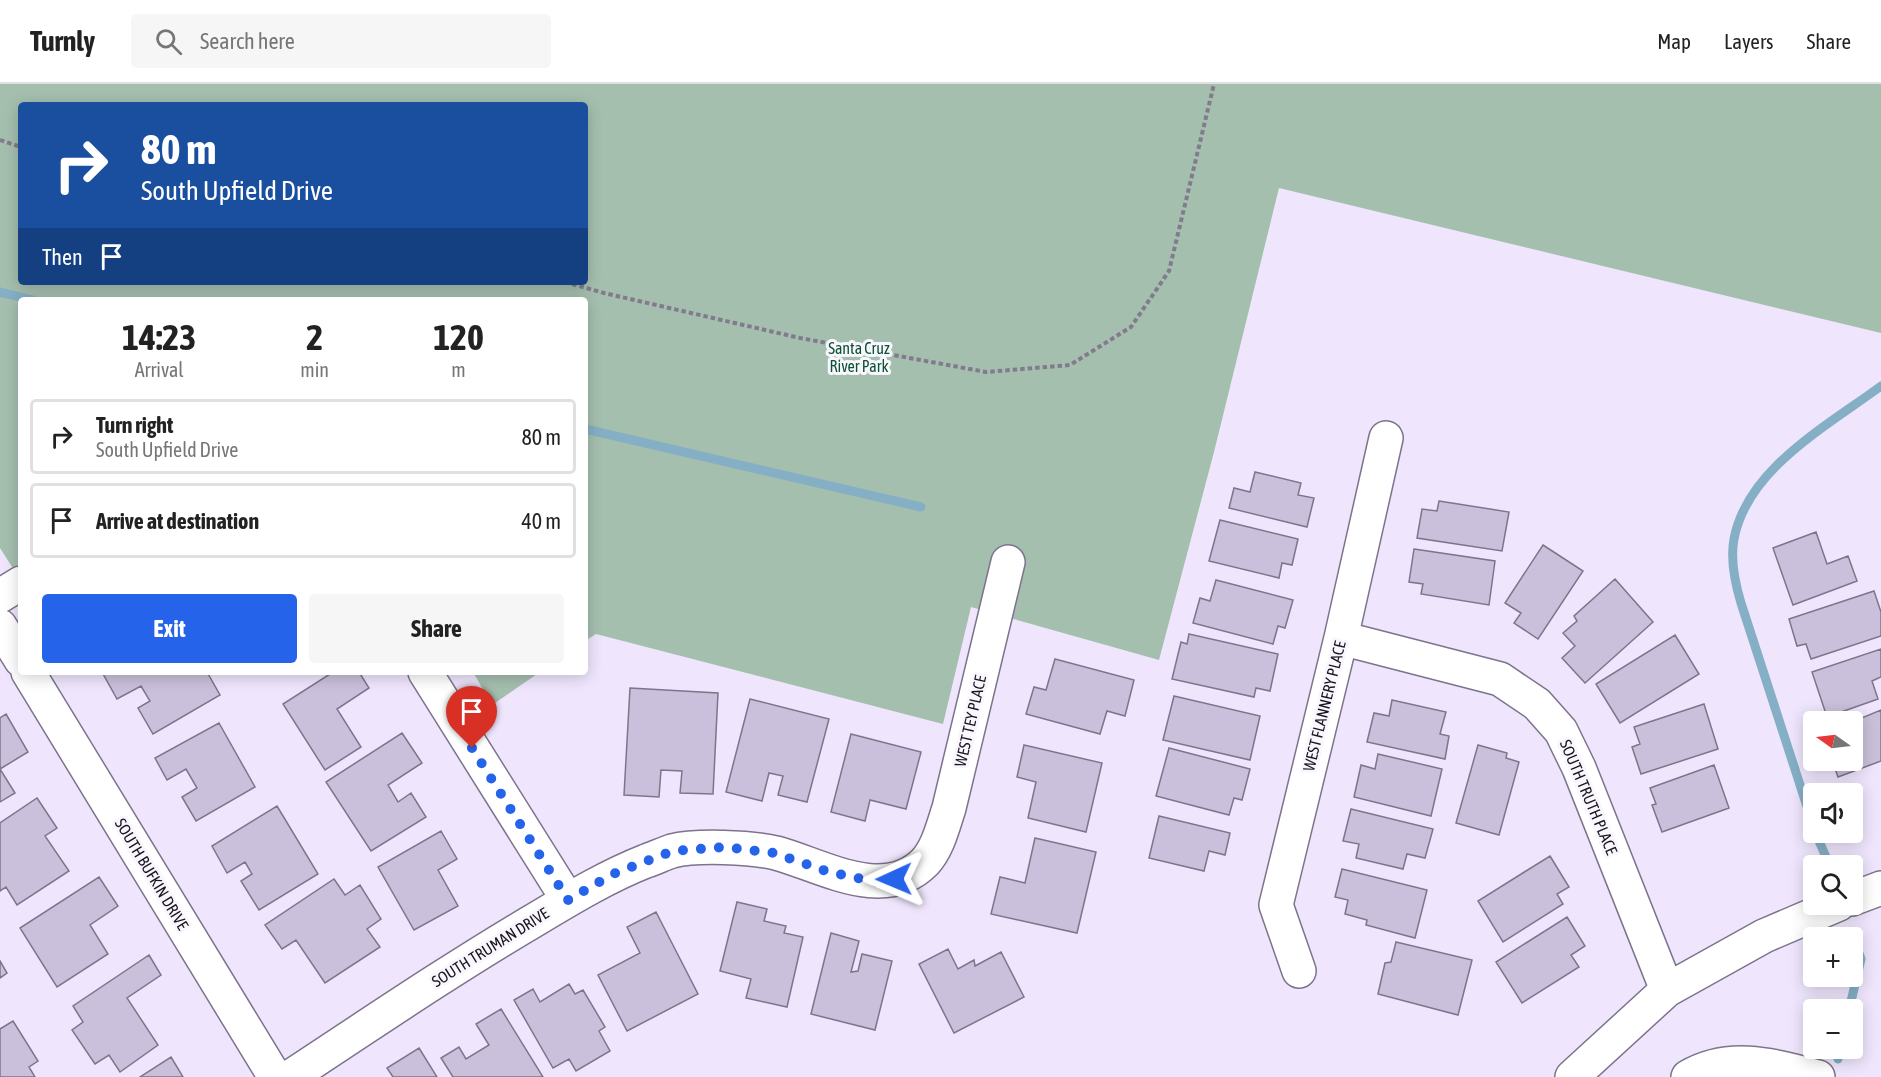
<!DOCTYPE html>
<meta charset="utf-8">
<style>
body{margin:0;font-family:"Asap Condensed",sans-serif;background:#f6f6f6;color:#222;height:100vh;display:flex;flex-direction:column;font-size:22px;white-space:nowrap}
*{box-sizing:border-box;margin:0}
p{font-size:20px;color:#767676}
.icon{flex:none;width:33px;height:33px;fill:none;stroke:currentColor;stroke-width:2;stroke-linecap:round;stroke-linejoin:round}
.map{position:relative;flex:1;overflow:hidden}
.details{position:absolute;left:18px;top:213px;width:570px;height:378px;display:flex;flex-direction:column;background:#fff;border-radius:6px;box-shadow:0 3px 15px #0003}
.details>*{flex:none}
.top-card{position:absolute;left:18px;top:18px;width:570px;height:183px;border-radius:6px;box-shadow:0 3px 15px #0003;background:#1a4fa0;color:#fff;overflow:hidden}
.needle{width:39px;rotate:284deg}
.tools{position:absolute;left:1803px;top:627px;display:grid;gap:12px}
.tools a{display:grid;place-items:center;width:60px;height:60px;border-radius:6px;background:#fff;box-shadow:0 3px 15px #0003;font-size:30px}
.pin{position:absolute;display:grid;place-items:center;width:51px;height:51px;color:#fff;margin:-62px -26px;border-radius:50% 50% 50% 0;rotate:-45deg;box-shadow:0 0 6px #0007}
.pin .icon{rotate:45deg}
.me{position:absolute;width:66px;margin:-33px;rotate:269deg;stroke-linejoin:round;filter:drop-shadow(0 0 4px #0008)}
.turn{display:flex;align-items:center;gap:21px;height:126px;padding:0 24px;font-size:27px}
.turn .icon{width:78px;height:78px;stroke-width:2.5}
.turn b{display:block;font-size:42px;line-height:51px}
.then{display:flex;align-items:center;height:57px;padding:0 24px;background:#0003;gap:12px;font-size:22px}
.eta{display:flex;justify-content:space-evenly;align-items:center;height:102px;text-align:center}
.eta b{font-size:36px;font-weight:700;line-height:42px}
.primary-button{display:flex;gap:12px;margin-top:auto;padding:12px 24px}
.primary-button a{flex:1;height:69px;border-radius:6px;background:#2563eb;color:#fff;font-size:24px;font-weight:700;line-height:69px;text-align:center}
.primary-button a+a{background:#f6f6f6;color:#222}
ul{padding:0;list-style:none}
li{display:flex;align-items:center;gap:18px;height:75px;margin:0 12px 9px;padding:0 12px;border:3px solid #e0e0e0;border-radius:6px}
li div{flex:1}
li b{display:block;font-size:22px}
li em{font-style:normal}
header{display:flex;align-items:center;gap:36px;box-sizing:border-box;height:84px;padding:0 30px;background:#fff;border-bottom:2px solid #e0e0e0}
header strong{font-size:28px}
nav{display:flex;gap:33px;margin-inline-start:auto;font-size:21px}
.search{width:420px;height:54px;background:#f6f6f6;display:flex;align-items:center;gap:15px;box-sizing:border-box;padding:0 21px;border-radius:6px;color:#767676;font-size:22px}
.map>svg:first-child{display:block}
.green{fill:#a5bfaf;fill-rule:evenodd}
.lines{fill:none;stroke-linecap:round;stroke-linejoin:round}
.stream{stroke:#85afc5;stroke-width:9}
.building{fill:#cac0db;stroke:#7e748d;stroke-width:1.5}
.minor-casing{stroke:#7d738c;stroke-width:36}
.path{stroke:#827b8b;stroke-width:4;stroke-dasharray:4.5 3;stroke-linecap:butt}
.minor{stroke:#fff;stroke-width:33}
.route{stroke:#2563eb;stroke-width:10;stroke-dasharray:0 18}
.labels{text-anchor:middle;stroke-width:6;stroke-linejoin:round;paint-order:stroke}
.park-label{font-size:16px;fill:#095232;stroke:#f9f7fd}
.street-label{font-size:16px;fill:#19151e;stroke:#f9f7fd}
</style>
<header>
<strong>Turnly</strong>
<div class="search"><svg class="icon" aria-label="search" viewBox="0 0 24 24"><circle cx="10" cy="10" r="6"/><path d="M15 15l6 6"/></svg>Search here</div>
<nav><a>Map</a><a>Layers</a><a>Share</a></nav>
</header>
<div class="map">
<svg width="1881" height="993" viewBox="0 0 1881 993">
<rect width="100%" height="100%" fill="#efe6fd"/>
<!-- green -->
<path class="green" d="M0,0H1881V249L1279,104L1214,368L1159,576L971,523L943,640L596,550L585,557V216H21V497L0,464ZM21,21H585V198H21Z
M473,588H540L492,621Z"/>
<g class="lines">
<!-- stream -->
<path class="stream" d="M0,208L33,216
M585,345L921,423
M1814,744L1741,519C1735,499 1730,476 1734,455C1747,385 1827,342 1881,302
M1815,748L1830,782
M1849,926L1861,875L1855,858
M1838,975L1840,964"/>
</g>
<!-- building -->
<path class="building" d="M1255,388L1301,399L1298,411L1314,414L1307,443L1229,424L1234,404L1250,408Z
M1439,417L1509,428L1502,467L1417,454L1422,425L1437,427Z
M1220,436L1298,455L1292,481L1282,479L1279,494L1209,477Z
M1816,448L1827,480L1848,472L1857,497L1793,521L1773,464Z
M1543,461L1583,487L1538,555L1514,539L1521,529L1505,519Z
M1414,465L1495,477L1489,521L1421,510L1423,500L1409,498Z
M1615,495L1653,538L1585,599L1562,574L1575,562L1563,549L1577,537L1574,532Z
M1216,496L1293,516L1285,544L1278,542L1273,560L1193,539L1200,514L1210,517Z
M1874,507L1881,528V552L1811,575L1806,560L1797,562L1789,535Z
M1189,550L1278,570L1270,607L1256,604L1254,613L1172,595L1181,558L1187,560Z
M1675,551L1699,590L1620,639L1596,600Z
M1881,565V593L1872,597L1878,615L1827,633L1812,588Z
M1055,575L1134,596L1125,632L1107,627L1100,650L1026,630L1034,603L1046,606Z
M102,588H207L220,611L153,650L138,624L150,617L141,602L117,615Z
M333,588H359L369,604L337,625L361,663L325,686L283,620Z
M630,604L718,609L713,710L680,709L682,687L661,686L659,713L624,711Z
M1174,612L1260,632L1250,676L1163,656Z
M750,615L829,635L807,718L778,711L783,692L769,689L762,717L726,708Z
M1392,616L1446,628L1440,650L1449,652L1445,675L1367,658L1374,629L1389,632Z
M1704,620L1718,665L1641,690L1632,663L1640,660L1634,643Z
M1881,626V677L1838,693L1832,676H1852V638Z
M6,630L28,668L0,685L15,709L0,718V634Z
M219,639L255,703L196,737L182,713L197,704L186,685L167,696L155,674Z
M402,649L422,679L388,701L398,718L411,709L426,733L371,767L326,698Z
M851,650L921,668L906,725L870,716L865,737L831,728Z
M1024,661L1102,679L1086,748L1028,734L1036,698L1017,693Z
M1478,661L1507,669L1506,674L1519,678L1499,751L1456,739Z
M1169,664L1250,685L1242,716L1234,714L1229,731L1156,712Z
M1378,670L1442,685L1431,732L1354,713L1361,681L1375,685Z
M1714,681L1729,724L1662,748L1652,721L1656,720L1650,704Z
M37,714L57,744L45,752L69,787L17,821L6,803L0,807V739Z
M277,722L318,790L259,826L241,797L252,790L245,778L227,789L212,762Z
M1351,725L1433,745L1425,774L1407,770L1403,785L1356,774L1359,760L1343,757Z
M1159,732L1230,749L1225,771L1209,767L1204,787L1149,774Z
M441,747L457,775L438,786L458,822L414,846L378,783Z
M1035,754L1096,768L1077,849L991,830L1000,793L1025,799Z
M1550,772L1569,803L1557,810L1563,820L1503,858L1478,817Z
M1342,785L1427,806L1415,854L1366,841L1367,836L1345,830L1348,816L1335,813Z
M99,793L118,822L90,841L108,870L57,903L20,844Z
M334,795L345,811L360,801L381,835L367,845L380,863L325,899L296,856L282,865L265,841Z
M737,818L767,825L764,837L786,842L784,849L803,853L787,923L746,914L751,895L720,887Z
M656,828L698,910L627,947L598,891L640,869L627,843Z
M1567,833L1585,862L1571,871L1579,883L1522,919L1496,878Z
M831,849L859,857L851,888L858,887L862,870L892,877L875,946L811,930Z
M1396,858L1472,876L1458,931L1378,910L1385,879L1391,878Z
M948,865L958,885L974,876L975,882L1001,868L1024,913L954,949L919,880Z
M149,871L161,891L127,914L158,961L120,988L109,971L95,980L72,946L83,938L73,922Z
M0,877L7,889L0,894Z
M569,900L575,910L583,906L605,943L599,947L610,967L576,987L569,975L553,984L514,916L533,905L540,918Z
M501,925L543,993H453L441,974L459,963L466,975L489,961L476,940Z
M13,937L38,977L29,983L35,993H0V945Z
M419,964L437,993H393L387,984Z
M171,973L183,993H140Z"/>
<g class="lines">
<defs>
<path id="minor" d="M0,512L21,499
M0,542L21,576
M1341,554L1500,595L1537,620L1561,647L1579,684L1667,906
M28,588L275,993
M425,588L568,816
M1852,815L1881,804
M1299,887L1276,821L1341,554L1386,354
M290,993C372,939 453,884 538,834C573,813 608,792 646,777C655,774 663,770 672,767C696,761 751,763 776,769C821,781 884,820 925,778C938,764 943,742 949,724L1008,478
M1572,993L1667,906L1764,852L1839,820
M1688,993C1730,968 1775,982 1818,993"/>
</defs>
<!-- minor casing -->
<use href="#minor" class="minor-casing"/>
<!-- path -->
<path class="path" d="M0,56L21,63
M565,198L604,209L800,254L986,288L1070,281L1131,243L1169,187L1214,0"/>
<!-- minor -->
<use href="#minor" class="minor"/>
</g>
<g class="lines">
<!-- route -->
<path class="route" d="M472,664L568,816L613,790L673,767L725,763L774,769L829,788L876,798L894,795"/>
</g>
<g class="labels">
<!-- park labels -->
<g class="park-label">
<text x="859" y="270">Santa Cruz<tspan x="859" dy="18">River Park</tspan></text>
</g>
<!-- street labels -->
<g class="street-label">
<text transform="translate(1324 622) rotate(-76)" y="6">WEST FLANNERY PLACE</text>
<text transform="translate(970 637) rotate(-77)" y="6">WEST TEY PLACE</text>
<text transform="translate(1589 713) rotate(67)" y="6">SOUTH TRUTH PLACE</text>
<text transform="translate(152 790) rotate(59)" y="6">SOUTH BUFKIN DRIVE</text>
<text transform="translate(490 863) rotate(-32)" y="6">SOUTH TRUMAN DRIVE</text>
</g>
</g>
</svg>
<div class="tools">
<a><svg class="needle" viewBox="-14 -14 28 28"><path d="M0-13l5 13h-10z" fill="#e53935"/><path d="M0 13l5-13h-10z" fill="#767676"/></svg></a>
<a><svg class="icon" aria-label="sound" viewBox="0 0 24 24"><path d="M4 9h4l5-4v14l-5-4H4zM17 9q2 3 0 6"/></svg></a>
<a><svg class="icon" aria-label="search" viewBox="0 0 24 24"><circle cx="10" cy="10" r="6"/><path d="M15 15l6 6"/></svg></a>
<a>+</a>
<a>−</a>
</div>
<div class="pin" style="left:472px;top:664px;background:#d93025"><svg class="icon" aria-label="arrive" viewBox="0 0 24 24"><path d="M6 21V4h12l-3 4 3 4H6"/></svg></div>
<svg class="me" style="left:894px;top:795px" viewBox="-20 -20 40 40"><path d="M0-17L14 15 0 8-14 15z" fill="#2563eb" stroke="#fff" stroke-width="4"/></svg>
<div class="top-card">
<div class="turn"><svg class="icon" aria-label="right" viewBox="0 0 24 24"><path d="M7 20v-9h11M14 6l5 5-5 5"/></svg><div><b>80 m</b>South Upfield Drive</div></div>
<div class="then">Then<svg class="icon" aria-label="arrive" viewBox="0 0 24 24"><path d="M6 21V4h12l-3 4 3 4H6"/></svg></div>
</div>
<section class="details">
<div class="eta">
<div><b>14:23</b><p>Arrival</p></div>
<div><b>2</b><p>min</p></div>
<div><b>120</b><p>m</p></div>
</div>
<ul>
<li><svg class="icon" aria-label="right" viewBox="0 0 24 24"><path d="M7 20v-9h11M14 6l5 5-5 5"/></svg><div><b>Turn right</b><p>South Upfield Drive</p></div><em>80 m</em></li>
<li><svg class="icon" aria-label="arrive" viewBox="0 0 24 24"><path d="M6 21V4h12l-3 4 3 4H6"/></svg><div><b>Arrive at destination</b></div><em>40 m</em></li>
</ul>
<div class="primary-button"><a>Exit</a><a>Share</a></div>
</section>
</div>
